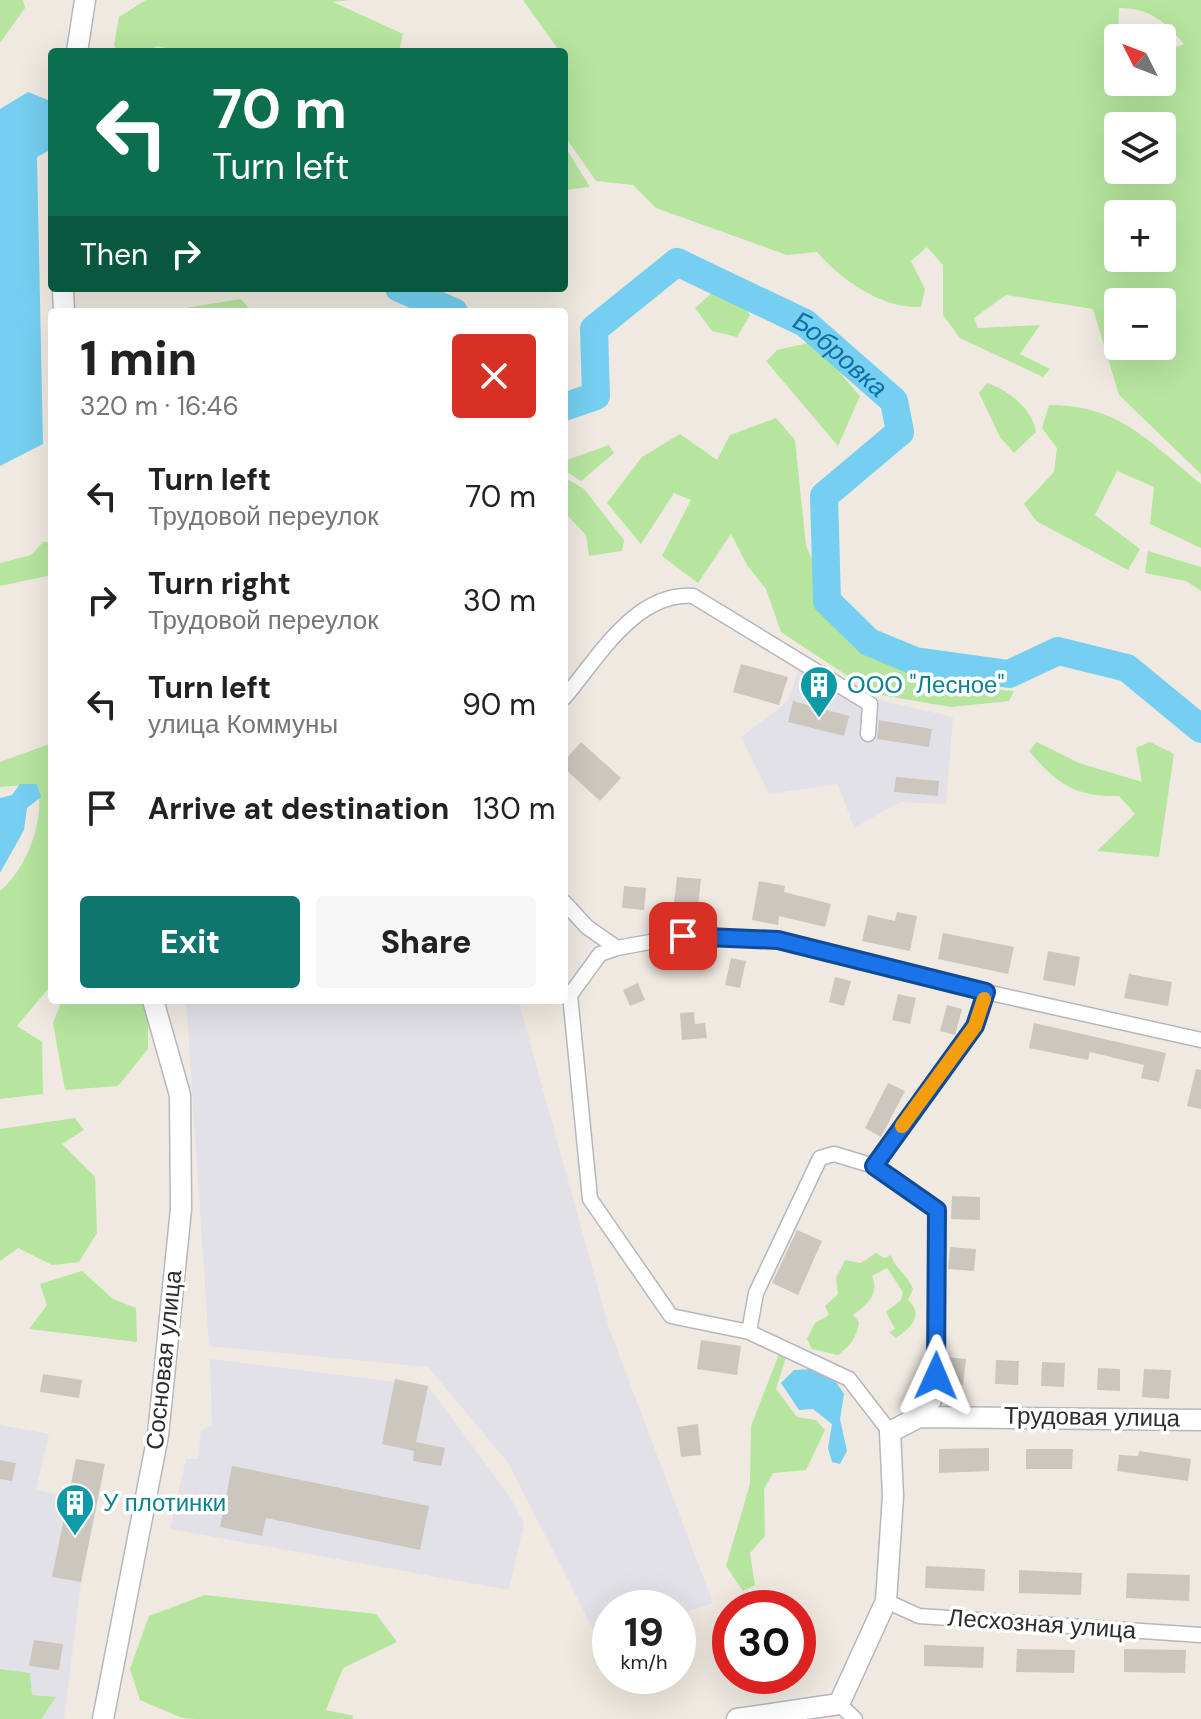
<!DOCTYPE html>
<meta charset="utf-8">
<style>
body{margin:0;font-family:"DM Sans",sans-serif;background:#f6f6f6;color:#222;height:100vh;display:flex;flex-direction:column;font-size:30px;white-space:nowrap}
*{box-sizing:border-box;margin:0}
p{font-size:26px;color:#767676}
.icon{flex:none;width:44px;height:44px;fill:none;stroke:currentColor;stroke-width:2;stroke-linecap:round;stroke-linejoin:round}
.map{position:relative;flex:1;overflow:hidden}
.sheet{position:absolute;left:48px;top:308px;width:520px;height:696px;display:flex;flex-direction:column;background:#fff;border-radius:8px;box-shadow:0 8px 32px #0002}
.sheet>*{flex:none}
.top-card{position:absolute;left:48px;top:48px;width:520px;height:244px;border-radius:8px;box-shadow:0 8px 32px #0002;background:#0b6e4f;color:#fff;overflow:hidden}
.needle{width:52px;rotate:312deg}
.tools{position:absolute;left:1104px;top:24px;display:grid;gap:16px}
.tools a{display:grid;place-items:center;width:72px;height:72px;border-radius:8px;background:#fff;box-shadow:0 8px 32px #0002;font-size:40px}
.speed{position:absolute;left:592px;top:1590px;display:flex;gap:16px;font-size:40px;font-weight:700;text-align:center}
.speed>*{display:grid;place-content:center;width:104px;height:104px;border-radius:50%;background:#fff;box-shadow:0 8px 32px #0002;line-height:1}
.speed small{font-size:20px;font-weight:400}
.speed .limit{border:12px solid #d22;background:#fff;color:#111}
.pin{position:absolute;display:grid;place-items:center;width:68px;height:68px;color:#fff;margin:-34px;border-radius:16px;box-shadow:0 4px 12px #0006}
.me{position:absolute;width:88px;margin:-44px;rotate:1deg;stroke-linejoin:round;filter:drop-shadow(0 0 6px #0008)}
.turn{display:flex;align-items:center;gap:28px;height:168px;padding:0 32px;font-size:36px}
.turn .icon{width:104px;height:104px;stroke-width:2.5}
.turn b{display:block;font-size:56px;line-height:68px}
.then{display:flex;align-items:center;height:76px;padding:0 32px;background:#0003;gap:16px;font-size:30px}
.round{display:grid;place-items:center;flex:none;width:84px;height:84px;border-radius:8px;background:#f6f6f6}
.overview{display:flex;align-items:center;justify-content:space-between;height:136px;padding:0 32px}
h1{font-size:48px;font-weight:800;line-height:60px}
.primary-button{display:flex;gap:16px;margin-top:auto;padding:16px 32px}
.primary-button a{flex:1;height:92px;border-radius:8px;background:#0f766e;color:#fff;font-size:32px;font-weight:800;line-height:92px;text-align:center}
.primary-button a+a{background:#f6f6f6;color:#222}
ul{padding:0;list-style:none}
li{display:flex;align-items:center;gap:24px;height:104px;padding:0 32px}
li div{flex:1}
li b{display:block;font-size:30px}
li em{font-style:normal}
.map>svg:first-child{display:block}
.industrial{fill:#e3e1e8}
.green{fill:#b6e59e;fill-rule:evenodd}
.water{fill:#75cff0}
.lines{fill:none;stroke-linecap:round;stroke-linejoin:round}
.river{stroke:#75cff0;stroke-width:28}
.building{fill:#cbc7bf}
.street-casing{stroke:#b4b7c1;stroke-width:17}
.secondary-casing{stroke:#b4b7c1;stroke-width:23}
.street{stroke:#fff;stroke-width:14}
.secondary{stroke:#fff;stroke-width:20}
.route-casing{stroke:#114b97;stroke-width:20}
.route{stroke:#1a73e8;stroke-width:14}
.slow{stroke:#f59e0b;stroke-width:14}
.labels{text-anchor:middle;stroke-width:7;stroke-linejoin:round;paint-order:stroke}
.culture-label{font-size:24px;fill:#0d838f;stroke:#fff;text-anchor:start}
.street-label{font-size:24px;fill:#2e2e2e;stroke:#fff}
.water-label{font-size:26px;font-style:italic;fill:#0d6fa3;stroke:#fff}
</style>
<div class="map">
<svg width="1201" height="1719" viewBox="0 0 1201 1719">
<rect width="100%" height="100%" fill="#efe9e1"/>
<!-- industrial -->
<path class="industrial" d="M804,655L875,699L953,717L946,804L900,802L854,828L838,784L769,794L741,737L787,702Z
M186,1000H522L519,1003L609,1328L713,1603L678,1615V1608H610V1639L600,1643L509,1464L428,1367L209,1346Z
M210,1359L428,1386L510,1497L524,1524L509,1590L170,1529L186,1459H198L201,1430L212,1426Z
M0,1425L49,1434L36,1490L68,1496L53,1577L81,1582L64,1719H0Z"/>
<!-- green -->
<path class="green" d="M0,0H23L25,8L0,43Z
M146,0H350L333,2L403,34L399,52H181L158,46L145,52H118L114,45L119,17Z
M523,0H1201V474L1119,395L1093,309L1006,295L974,318L978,328L1040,325L1020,354L1050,369L1043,377L960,338L943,315V265L927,247L911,261L925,289L921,307C883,309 842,281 817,252L787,255L656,208L633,185L596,181L564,135V52H560ZM1119,8C1150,8 1164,21 1184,44L1162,52V82H1118V38H1122L1118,34ZM1118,126H1162V170H1118ZM1118,214H1162V258H1118ZM1118,302H1162V346H1118Z
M564,145L590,187L564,190Z
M715,290L738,299L750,315L737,337L712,331L695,308Z
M241,299L252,312H184L185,308Z
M813,342L860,396L838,446L766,361L777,350Z
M987,383C1008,390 1033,409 1036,432L1014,453L1000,437L979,393Z
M1049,405C1120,405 1149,442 1201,484V548L1150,524L1154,487L1117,471L1095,515L1140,549L1128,570L1036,521L1024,504L1054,472L1057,448L1042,428Z
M776,418L795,440L806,546L817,570L815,605C888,669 918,682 1014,691L1009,701L951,707L875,694L781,632L766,589L747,565L731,534L698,583L662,556L691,500L674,493L641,544L607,503L642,457L680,434L717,460L730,435Z
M609,445L614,453L581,481L564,470V461Z
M564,477L584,489L624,540L622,551L589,556L586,535L569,517L564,516Z
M43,542H52V575L0,586V563L31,555Z
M1148,551L1201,567V591L1186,581L1145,573Z
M1037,742L1079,763L1142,782L1136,748L1150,742L1174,754L1159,857L1097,851L1135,814L1119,796C1075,797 1057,784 1029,751Z
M52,743V984L17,1026L42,1042L43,1094L0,1099V891C27,869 46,818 37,784L0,787V762Z
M62,1000H143L148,1016V1049L118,1086L65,1090L53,1023Z
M75,1118L84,1130L62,1144L95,1177L97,1233L79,1262L52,1265L18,1248L0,1261V1129Z
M876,1253L884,1258L891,1255C895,1269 907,1274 913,1289L908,1300C925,1315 910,1329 896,1338L889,1332L895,1329L886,1312L901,1300L903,1292L887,1268L872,1276C880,1295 866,1305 853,1315L859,1322C857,1337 850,1346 838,1355L812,1349L807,1339L815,1323L829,1315L825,1306L838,1294L836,1278L845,1260L861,1263Z
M82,1271L113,1299L136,1308L137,1342L29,1329L47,1305L40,1284Z
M781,1349L786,1357L776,1389L797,1417L816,1420L825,1430L806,1470L773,1473L764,1489L765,1536L750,1553L755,1585L743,1591L726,1566L750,1484L751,1426Z
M205,1595L376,1614L397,1642L343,1668L326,1710L354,1716L352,1719H195L182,1718L140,1700L130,1669L149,1616Z
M0,1669L30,1673L32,1695L56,1697L41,1719H0Z"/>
<!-- water -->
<path class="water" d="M28,92L48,100L50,150L37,157L43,444L0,466V109Z
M20,784H37L41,797L27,808L24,830L0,873V798L12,795Z
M813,1369L830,1373L844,1394L840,1419L847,1451L840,1464L832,1462L828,1448L832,1424L813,1409L799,1410L781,1383L794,1370Z"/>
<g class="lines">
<!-- river -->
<g class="river">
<path d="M399,288L454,312"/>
<path id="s1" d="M564,407L596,396L594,329L677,262L805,323L894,401L900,432L824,496L827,601L869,642L915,661L1009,674L1058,651L1127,668L1201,729"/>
</g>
</g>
<!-- building -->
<path class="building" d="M741,664L788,677L779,705L733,692Z
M793,701L849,716L844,736L788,722Z
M879,720L932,729L929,747L877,739Z
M581,742L621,778L600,801L564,768V761Z
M896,777L939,781L938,796L894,792Z
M677,877L701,879L697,915L673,912Z
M759,881L785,886L784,892L831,904L825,927L779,916L778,925L752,920Z
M624,886L646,888L644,910L622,908Z
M897,912L917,916L910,951L862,941L868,915L895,921Z
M943,933L1014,947L1008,974L938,959Z
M1048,951L1080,957L1075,986L1043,980Z
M731,958L746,961L740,988L725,985Z
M1129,974L1172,982L1168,1006L1124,998Z
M835,977L851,981L844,1006L829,1002Z
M638,983L645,1000L630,1006L623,990Z
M898,994L916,998L910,1024L892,1020Z
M947,1005L962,1009L955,1035L940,1031Z
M694,1012L695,1024L705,1023L707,1038L682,1040L680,1013Z
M1034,1023L1166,1053L1159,1082L1141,1078L1144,1065L1090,1052L1088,1060L1029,1048Z
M1196,1069L1201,1070V1109L1187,1106Z
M888,1083L905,1091L881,1137L865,1128Z
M952,1196L980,1197V1220L951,1219Z
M797,1230L822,1241L798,1295L772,1283Z
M950,1247L976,1249L974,1271L948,1269Z
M701,1340L741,1346L737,1375L697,1369Z
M945,1357L966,1359L963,1385L944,1383Z
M996,1360L1019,1361L1018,1385L995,1384Z
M1042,1362L1065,1363L1064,1387L1041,1386Z
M1098,1368L1120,1369V1391L1097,1390Z
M1144,1369L1171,1370L1169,1399L1142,1397Z
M43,1374L82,1380L79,1398L40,1392Z
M395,1379L428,1386L416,1442L445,1448L441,1466L413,1461L414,1451L382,1444Z
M698,1424L701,1455L681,1457L677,1427Z
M989,1448V1471L939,1473V1449Z
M1026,1449H1073L1072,1469H1026Z
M1139,1451L1191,1459L1188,1481L1117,1471L1119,1455L1138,1456Z
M76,1459L105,1464L81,1582L52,1577Z
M0,1460L16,1463L12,1481L0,1479Z
M232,1466L429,1506L420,1550L266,1518L262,1536L220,1527Z
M926,1566L985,1569L984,1591L925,1588Z
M1019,1570L1082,1573L1081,1595L1019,1593Z
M1127,1573L1190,1575L1189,1601L1126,1598Z
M34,1640L63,1644L59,1670L29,1666Z
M924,1645L984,1647L983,1668L924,1666Z
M1017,1649L1075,1650L1074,1673L1016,1672Z
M1124,1649L1186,1650L1185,1673L1124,1672Z"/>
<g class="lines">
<defs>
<path id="street" d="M564,698C598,658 635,592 693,596L870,704L868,734
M564,902L587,927L617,948L683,936L778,940L986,992L1201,1040
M617,948L600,954L570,995L590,1199L671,1316L749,1332
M874,1166L834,1154L820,1158L756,1293L749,1332L849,1379L890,1432
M919,1417L934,1401L937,1210L874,1166L975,1026L986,992
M886,1601L919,1616L1201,1635
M839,1704L855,1719"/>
<path id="secondary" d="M77,52L85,0
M63,288L64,312
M103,1719L158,1435L181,1209L180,1095L153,1000
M737,1719L839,1704L886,1601L893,1496L890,1432L919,1417L1201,1420"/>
</defs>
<!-- street casing -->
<use href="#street" class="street-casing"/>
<!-- secondary casing -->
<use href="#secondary" class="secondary-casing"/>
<!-- street -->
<use href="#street" class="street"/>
<!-- secondary -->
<use href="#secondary" class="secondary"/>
</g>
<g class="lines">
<defs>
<path id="route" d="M683,936L778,940L986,992L975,1026L874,1166L937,1210L936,1376"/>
</defs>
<!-- route casing -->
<use href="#route" class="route-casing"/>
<!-- route -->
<use href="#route" class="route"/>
<!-- slow -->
<path class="slow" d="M902,1126L975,1026L984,999"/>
</g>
<!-- icons -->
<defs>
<symbol id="building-pin" viewBox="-11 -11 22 30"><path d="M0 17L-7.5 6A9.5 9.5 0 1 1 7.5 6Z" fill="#0f9aa8" stroke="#fff"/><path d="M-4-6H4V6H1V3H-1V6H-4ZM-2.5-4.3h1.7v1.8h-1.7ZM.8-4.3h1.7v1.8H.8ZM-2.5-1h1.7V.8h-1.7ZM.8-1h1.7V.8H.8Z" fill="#fff"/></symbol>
</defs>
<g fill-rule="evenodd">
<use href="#building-pin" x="797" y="663" width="44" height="60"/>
<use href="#building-pin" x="53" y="1481" width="44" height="60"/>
</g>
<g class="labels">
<!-- culture labels -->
<g class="culture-label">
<text x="847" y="693">ООО "Лесное"</text>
<text x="103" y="1511">У плотинки</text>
</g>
<!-- street labels -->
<g class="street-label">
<text transform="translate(164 1360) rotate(-84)" y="8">Сосновая улица</text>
<text transform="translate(1092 1417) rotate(1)" y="8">Трудовая улица</text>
<text transform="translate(1042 1624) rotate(4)" y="8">Лесхозная улица</text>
</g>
<!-- water labels -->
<g class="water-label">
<text dy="9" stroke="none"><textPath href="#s1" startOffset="396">Бобровка</textPath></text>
</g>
</g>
</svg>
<div class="tools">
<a><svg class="needle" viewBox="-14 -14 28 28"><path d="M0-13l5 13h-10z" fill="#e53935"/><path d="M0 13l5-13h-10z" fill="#767676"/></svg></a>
<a><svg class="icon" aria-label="layers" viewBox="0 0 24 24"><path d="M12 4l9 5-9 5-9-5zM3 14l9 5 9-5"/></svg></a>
<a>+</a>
<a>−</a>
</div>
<div class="speed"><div>19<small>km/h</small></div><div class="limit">30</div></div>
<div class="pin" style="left:683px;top:936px;background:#d93025"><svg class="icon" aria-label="arrive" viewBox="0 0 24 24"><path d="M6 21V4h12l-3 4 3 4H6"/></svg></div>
<svg class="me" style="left:936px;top:1376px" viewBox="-20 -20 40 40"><path d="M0-17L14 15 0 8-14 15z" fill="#1a73e8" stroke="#fff" stroke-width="4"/></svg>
<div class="top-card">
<div class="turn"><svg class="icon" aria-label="left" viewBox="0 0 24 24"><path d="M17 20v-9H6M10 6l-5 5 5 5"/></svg><div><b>70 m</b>Turn left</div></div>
<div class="then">Then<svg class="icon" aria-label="right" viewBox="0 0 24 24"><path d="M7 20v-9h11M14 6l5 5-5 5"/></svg></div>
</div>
<section class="sheet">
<div class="overview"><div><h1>1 min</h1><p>320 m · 16:46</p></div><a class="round" style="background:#d93025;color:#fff"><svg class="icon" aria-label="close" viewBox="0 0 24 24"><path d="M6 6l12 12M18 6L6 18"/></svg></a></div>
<ul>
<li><svg class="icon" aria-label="left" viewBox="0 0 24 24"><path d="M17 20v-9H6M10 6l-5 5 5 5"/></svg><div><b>Turn left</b><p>Трудовой переулок</p></div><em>70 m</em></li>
<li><svg class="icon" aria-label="right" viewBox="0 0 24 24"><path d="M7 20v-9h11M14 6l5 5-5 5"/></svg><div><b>Turn right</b><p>Трудовой переулок</p></div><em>30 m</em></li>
<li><svg class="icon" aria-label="left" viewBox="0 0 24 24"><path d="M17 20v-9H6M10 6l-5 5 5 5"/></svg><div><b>Turn left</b><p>улица Коммуны</p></div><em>90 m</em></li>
<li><svg class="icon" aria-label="arrive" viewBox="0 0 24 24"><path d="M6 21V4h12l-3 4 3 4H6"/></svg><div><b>Arrive at destination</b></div><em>130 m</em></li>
</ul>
<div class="primary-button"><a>Exit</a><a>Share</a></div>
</section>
</div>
